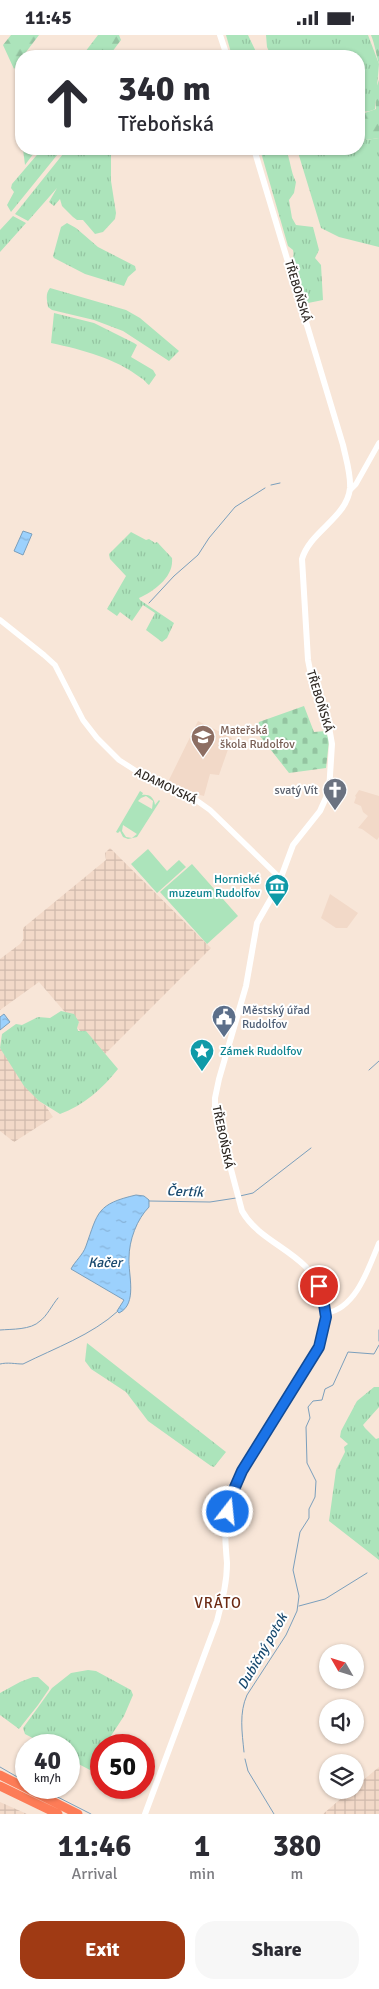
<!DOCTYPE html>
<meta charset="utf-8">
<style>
body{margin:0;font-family:Signika,sans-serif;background:#f7f7f7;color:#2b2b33;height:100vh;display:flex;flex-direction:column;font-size:19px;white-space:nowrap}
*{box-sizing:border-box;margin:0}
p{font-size:16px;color:#7c7c81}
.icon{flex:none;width:28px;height:28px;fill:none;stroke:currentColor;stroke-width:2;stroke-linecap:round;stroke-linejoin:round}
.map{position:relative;height:1779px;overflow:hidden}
.sheet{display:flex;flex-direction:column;background:#fff;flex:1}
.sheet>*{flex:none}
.guide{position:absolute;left:15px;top:15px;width:350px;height:105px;border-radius:20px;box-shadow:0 1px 4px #0004;background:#fff;color:#2b2b33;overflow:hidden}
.needle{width:32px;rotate:309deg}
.buttons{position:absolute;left:319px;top:1609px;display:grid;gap:10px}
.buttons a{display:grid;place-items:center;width:45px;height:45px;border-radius:50%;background:#fff;box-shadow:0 1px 4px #0004;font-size:25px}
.speed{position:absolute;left:15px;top:1699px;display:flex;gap:10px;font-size:25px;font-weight:700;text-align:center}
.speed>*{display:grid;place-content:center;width:65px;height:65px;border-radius:50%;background:#fff;box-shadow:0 1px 4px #0004;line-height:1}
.speed small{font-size:12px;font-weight:400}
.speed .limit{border:8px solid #d22;background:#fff;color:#111}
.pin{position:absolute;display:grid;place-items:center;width:42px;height:42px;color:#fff;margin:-21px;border:2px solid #fff;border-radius:50%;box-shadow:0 1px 5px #0007}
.me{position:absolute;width:55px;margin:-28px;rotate:16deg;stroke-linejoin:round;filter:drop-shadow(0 0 4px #0008)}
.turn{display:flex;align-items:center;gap:18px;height:105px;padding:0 20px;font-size:22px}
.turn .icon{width:65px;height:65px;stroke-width:2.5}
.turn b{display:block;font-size:35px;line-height:42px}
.eta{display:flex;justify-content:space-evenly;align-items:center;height:85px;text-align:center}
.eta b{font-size:30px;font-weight:700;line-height:35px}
.action{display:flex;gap:10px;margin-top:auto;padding:10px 20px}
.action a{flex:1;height:58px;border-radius:20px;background:#a03a14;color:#fff;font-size:20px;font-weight:700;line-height:58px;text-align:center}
.action a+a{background:#f7f7f7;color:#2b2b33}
.status{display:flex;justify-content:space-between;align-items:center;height:35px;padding:0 25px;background:#fff;direction:ltr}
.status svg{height:14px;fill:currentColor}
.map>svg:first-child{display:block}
.industrial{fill:url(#industrial-grid)}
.built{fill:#f2d9c8}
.grass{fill:url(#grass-tufts)}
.forest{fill:url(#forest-firs)}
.cemetery{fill:url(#cemetery-stones)}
.pitch{fill:#ace4bb;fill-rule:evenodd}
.water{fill:url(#water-ripples);stroke:#7b9fbc}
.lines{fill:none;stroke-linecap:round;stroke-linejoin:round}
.stream{stroke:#7b9fbc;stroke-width:1}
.tertiary{stroke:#fff;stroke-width:5.5}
.secondary{stroke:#fff;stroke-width:6}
.motorway{stroke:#fd7c57;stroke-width:9}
.route-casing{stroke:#114b97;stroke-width:12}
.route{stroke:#1a73e8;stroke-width:9}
.labels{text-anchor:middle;stroke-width:4;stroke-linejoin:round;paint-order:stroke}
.street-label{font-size:12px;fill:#2f2924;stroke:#fff}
.education-label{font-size:12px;fill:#785e54;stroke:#fff;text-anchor:start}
.worship-label{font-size:12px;fill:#5b616d;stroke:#fff;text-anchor:end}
.culture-label{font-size:12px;fill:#0d838f;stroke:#fff;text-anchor:end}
.service-label{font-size:12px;fill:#4e5e75;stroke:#fff;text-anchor:start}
.water-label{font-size:14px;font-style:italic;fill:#194a6f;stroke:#fff}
.quarter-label{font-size:15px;letter-spacing:1px;fill:#6c2a13;stroke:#fff}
</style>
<div class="status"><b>11:45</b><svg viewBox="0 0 49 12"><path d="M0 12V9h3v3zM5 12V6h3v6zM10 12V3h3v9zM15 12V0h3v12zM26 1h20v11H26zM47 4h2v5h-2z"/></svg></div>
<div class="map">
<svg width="379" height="1779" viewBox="0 0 379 1779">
<defs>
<pattern id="industrial-grid" width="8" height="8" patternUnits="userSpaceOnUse" patternTransform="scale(1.25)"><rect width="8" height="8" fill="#f2d9c8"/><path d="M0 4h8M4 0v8" fill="none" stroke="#d0baac"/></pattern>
<pattern id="grass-tufts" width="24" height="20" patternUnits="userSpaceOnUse" patternTransform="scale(1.25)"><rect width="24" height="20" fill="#ace4bb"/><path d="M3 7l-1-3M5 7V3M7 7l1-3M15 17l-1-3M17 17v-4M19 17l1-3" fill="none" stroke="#94c4a1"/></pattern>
<pattern id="forest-firs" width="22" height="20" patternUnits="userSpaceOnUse" patternTransform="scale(1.25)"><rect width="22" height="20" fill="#ace4bb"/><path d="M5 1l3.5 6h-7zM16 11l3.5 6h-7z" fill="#94c4a1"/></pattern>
<pattern id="cemetery-stones" width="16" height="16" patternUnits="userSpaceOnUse" patternTransform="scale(1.25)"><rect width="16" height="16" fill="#ace4bb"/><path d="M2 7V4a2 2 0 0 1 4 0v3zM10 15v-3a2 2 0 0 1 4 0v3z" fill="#94c4a1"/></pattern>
<pattern id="water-ripples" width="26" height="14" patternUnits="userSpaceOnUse" patternTransform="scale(1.25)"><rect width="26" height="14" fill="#9cd1fd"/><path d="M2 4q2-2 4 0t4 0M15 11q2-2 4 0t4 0" fill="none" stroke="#87b3d9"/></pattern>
</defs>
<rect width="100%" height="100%" fill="#f8e6d8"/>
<!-- industrial -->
<path class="industrial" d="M110,813L211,913L105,1019L86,997H81L77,992L79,987L64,976L39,947L0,975V924L20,909L23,905V893L101,829L106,825L105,818Z
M0,1013L39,1066L45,1070L53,1082L14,1107L0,1096Z
M379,1732V1779H323L351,1755H355V1752Z
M0,1767L27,1779H0Z"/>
<!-- built -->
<path class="built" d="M198,686L232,703L219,740L210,739L204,761L184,756L167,749Z
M359,755L379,761V802L377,805L362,794L358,793L368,781L363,777L361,771L354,768L356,762L355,761Z
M330,859L358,878L347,893H336L321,883Z"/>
<!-- grass -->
<path class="grass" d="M226,0H248L258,21H232Z
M266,0H368L379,29L375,74C370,77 363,78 359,73V21H271L267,12Z
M379,103V212L339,202L321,193L297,114H359V106Z
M42,114H62L11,177L7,170L14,157L11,153L12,149Z
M67,114H97L95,118L105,117L111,119V146L116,178L115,184L103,197L95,199L83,185H77L73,182L62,171L60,164L54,171L49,167L57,153L28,186L15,179Z
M260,114H285C291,124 290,136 296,147L294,158L289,165L292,183L296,190L313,192L319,215L315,223L321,230L323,265L308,268L305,266C305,256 295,239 293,227C293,223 294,219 293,215L288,211Z
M13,181L26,188L0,217V195Z
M67,188L76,193L98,212L135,231L136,235L128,242L124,251L85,239L54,223L53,221L61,192Z
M50,253L126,275L140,283L179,316L169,326L123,296L94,285L52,275L48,272C47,265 45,259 50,253Z
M54,278L94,288L134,308L137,310L131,322L153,335L156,340L149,350C145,347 145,345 141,343C115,323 83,315 51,308Z
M131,497L146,505L149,504L155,508L157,507L172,523C174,542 154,556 139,563L140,565L174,588L167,603L162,607L146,595L155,578L143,570L132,586L120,577L117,581L107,574L126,541L110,524L109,519Z
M61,976L74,979L79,987L77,993L78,996H86L118,1034C103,1053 83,1071 60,1079L39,1066L24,1051L0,1013L2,999L16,989L22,990L38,982L50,983Z
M87,1308L226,1417L214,1432L211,1431L148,1386L126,1357L91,1334L85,1326Z
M374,1352H379V1372L363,1390L365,1393L376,1404L379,1403V1525L329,1486L336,1435L345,1417L344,1412L348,1409L340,1402L341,1396L357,1366Z
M88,1635L96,1636L131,1655L133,1660L124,1681L105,1710H101V1718L92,1734L90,1735L69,1724V1710H46L25,1699L23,1693L52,1653L71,1638Z
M33,1642H38L49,1652V1654L38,1670L19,1694L0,1680V1658L20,1647Z"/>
<!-- forest -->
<path class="forest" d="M11,0H39L23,21H21V24L14,34L3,10Z
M98,0H119L121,5L109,21H82Z
M371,0H379V29C376,19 375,10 371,0Z
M379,45V103L359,106V80L376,74L375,56Z
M23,114H37L25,130Z"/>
<!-- cemetery -->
<path class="cemetery" d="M304,671L314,697L326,696L329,706L326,733L289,738L256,696L259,687Z"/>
<!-- pitch -->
<path class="pitch" d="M140,756L143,758L142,760C149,759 154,762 155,770L159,765L160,766L137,802L128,804L123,802L120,796L118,798L116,797ZM146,761L153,766L152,774L138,766L141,763ZM123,790L137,799L132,803L126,802L122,796Z
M148,814L167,836L179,825L186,832L157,858L131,829Z
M192,829L238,881L207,909L160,857Z"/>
<!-- water -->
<path class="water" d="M23,496L32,499L23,520L14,516Z
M4,979L10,987L0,995V982Z
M136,1160L144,1161L149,1165V1172C137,1184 129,1205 129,1223C128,1239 138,1269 119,1278L117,1276L124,1265L71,1234C75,1226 83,1220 86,1211C98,1177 97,1169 136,1160Z"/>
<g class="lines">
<!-- stream -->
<path class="stream" d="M271,450L280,448
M149,568L174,541L198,520L209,503L235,472L265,453
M369,1035L379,1026
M240,1161L253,1158L311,1113
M149,1166L210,1167L236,1163
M0,1295C12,1294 31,1295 40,1286C47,1281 52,1270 58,1263
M379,1295V1306
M0,1329C8,1327 15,1329 23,1329C55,1313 92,1300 118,1276
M299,1571L325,1564L367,1538
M244,1717C242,1697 239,1678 247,1660L286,1600L297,1576L299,1561L293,1535L300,1497L309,1483V1474L315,1462L316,1446L307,1428L306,1392L310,1383L308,1372L313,1366L322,1365L325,1354L333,1350L348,1317L374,1319L379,1310
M245,1724L248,1736L274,1779
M0,1732L26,1747
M38,1752L91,1779"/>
<!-- tertiary -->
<path class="tertiary" d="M350,455L356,449L379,408
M0,585L44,620L55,630L83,685L97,703L119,725L147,743L196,765L210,775L281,844
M326,1278C356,1274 369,1232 379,1208"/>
<!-- secondary -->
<path class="secondary" d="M220,0L227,21
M145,1779L217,1586C222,1566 227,1548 227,1528C226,1514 224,1500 226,1485C229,1462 239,1441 251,1420C264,1400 277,1379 291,1359C317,1319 347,1274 305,1231C285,1211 256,1201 242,1176L215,1074V1063L219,1044L246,951L257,888L277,853L293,810L320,776L329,756L332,709L329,692L310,635L308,625L302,524C310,496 347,483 350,453C351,439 346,424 343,410L254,114"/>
<!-- motorway -->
<path class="motorway" d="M0,1740L78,1779
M0,1751L58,1779"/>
</g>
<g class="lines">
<defs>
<path id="route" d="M228,1477L232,1459L242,1436L319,1312L326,1282L323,1263L319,1251"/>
</defs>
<!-- route casing -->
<use href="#route" class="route-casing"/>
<!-- route -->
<use href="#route" class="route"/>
</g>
<!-- icons -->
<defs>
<symbol id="school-pin" viewBox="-11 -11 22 30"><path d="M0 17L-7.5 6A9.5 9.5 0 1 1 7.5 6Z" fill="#8d6e63" stroke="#fff"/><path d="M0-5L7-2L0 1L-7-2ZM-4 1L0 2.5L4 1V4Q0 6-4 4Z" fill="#fff"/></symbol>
<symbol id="church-pin" viewBox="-11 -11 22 30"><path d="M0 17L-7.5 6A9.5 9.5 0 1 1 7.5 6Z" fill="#6b7280" stroke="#fff"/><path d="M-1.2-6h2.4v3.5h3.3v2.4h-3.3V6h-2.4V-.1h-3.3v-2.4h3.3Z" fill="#fff"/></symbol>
<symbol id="museum-pin" viewBox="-11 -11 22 30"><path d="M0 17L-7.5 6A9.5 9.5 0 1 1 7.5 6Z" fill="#0f9aa8" stroke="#fff"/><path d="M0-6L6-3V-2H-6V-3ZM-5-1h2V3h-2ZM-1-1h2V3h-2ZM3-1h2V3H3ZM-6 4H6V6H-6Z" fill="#fff"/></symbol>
<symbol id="civic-pin" viewBox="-11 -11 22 30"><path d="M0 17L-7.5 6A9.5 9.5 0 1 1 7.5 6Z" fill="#5c6f8a" stroke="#fff"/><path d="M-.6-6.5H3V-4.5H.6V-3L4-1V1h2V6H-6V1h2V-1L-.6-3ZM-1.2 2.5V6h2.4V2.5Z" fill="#fff"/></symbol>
<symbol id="sight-pin" viewBox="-11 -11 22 30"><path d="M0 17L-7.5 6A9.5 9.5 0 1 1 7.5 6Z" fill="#0f9aa8" stroke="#fff"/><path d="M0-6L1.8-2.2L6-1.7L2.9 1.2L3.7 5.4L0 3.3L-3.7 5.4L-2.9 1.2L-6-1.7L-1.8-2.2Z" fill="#fff"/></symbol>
</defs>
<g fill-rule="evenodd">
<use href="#school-pin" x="189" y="688" width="28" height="38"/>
<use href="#church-pin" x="321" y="741" width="28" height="38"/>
<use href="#museum-pin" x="263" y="837" width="28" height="38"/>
<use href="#civic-pin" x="210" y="968" width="28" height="38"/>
<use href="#sight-pin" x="188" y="1002" width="28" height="38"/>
</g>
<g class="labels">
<!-- street labels -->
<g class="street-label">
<text transform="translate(298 256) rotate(73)" y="4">TŘEBOŇSKÁ</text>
<text transform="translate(320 666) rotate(73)" y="4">TŘEBOŇSKÁ</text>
<text transform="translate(166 751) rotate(26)" y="4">ADAMOVSKÁ</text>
<text transform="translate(223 1102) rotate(78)" y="4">TŘEBOŇSKÁ</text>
</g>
<!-- education labels -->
<g class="education-label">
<text x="220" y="699">Mateřská<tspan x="220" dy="14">škola Rudolfov</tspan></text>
</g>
<!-- worship labels -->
<g class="worship-label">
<text x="318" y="759">svatý Vít</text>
</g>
<!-- culture labels -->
<g class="culture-label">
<text x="260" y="848">Hornické<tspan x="260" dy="14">muzeum Rudolfov</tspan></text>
<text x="220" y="1020" text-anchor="start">Zámek Rudolfov</text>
</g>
<!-- service labels -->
<g class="service-label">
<text x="242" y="979">Městský úřad<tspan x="242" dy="14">Rudolfov</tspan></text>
</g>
<!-- water labels -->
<g class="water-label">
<text transform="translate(185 1156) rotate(2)" y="5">Čertík</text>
<text x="105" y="1232">Kačer</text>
<text transform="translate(262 1616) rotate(-60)" y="5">Dubičný potok</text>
</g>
<!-- quarter labels -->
<g class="quarter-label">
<text x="218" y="1573">VRÁTO</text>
</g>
</g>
</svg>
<div class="buttons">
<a><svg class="needle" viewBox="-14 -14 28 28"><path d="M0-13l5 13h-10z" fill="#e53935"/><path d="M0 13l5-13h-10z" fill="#7c7c81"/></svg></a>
<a><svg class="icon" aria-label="sound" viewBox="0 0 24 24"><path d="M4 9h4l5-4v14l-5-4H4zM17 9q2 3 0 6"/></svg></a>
<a><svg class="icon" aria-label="layers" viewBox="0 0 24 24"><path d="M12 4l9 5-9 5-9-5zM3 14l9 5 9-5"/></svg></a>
</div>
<div class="speed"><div>40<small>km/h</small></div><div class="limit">50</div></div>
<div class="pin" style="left:319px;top:1251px;background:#d93025"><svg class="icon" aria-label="arrive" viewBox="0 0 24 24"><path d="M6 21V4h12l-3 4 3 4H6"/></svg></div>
<svg class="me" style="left:228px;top:1477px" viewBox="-20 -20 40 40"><circle r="17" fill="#1a73e8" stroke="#fff" stroke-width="3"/><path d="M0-11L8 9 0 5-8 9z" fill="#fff"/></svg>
<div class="guide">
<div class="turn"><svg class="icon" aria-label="ahead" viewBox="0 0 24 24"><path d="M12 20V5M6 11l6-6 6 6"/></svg><div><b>340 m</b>Třeboňská</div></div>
</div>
</div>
<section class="sheet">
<div class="eta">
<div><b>11:46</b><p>Arrival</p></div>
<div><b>1</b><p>min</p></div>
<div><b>380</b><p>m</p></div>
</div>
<div class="action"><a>Exit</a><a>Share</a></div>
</section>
